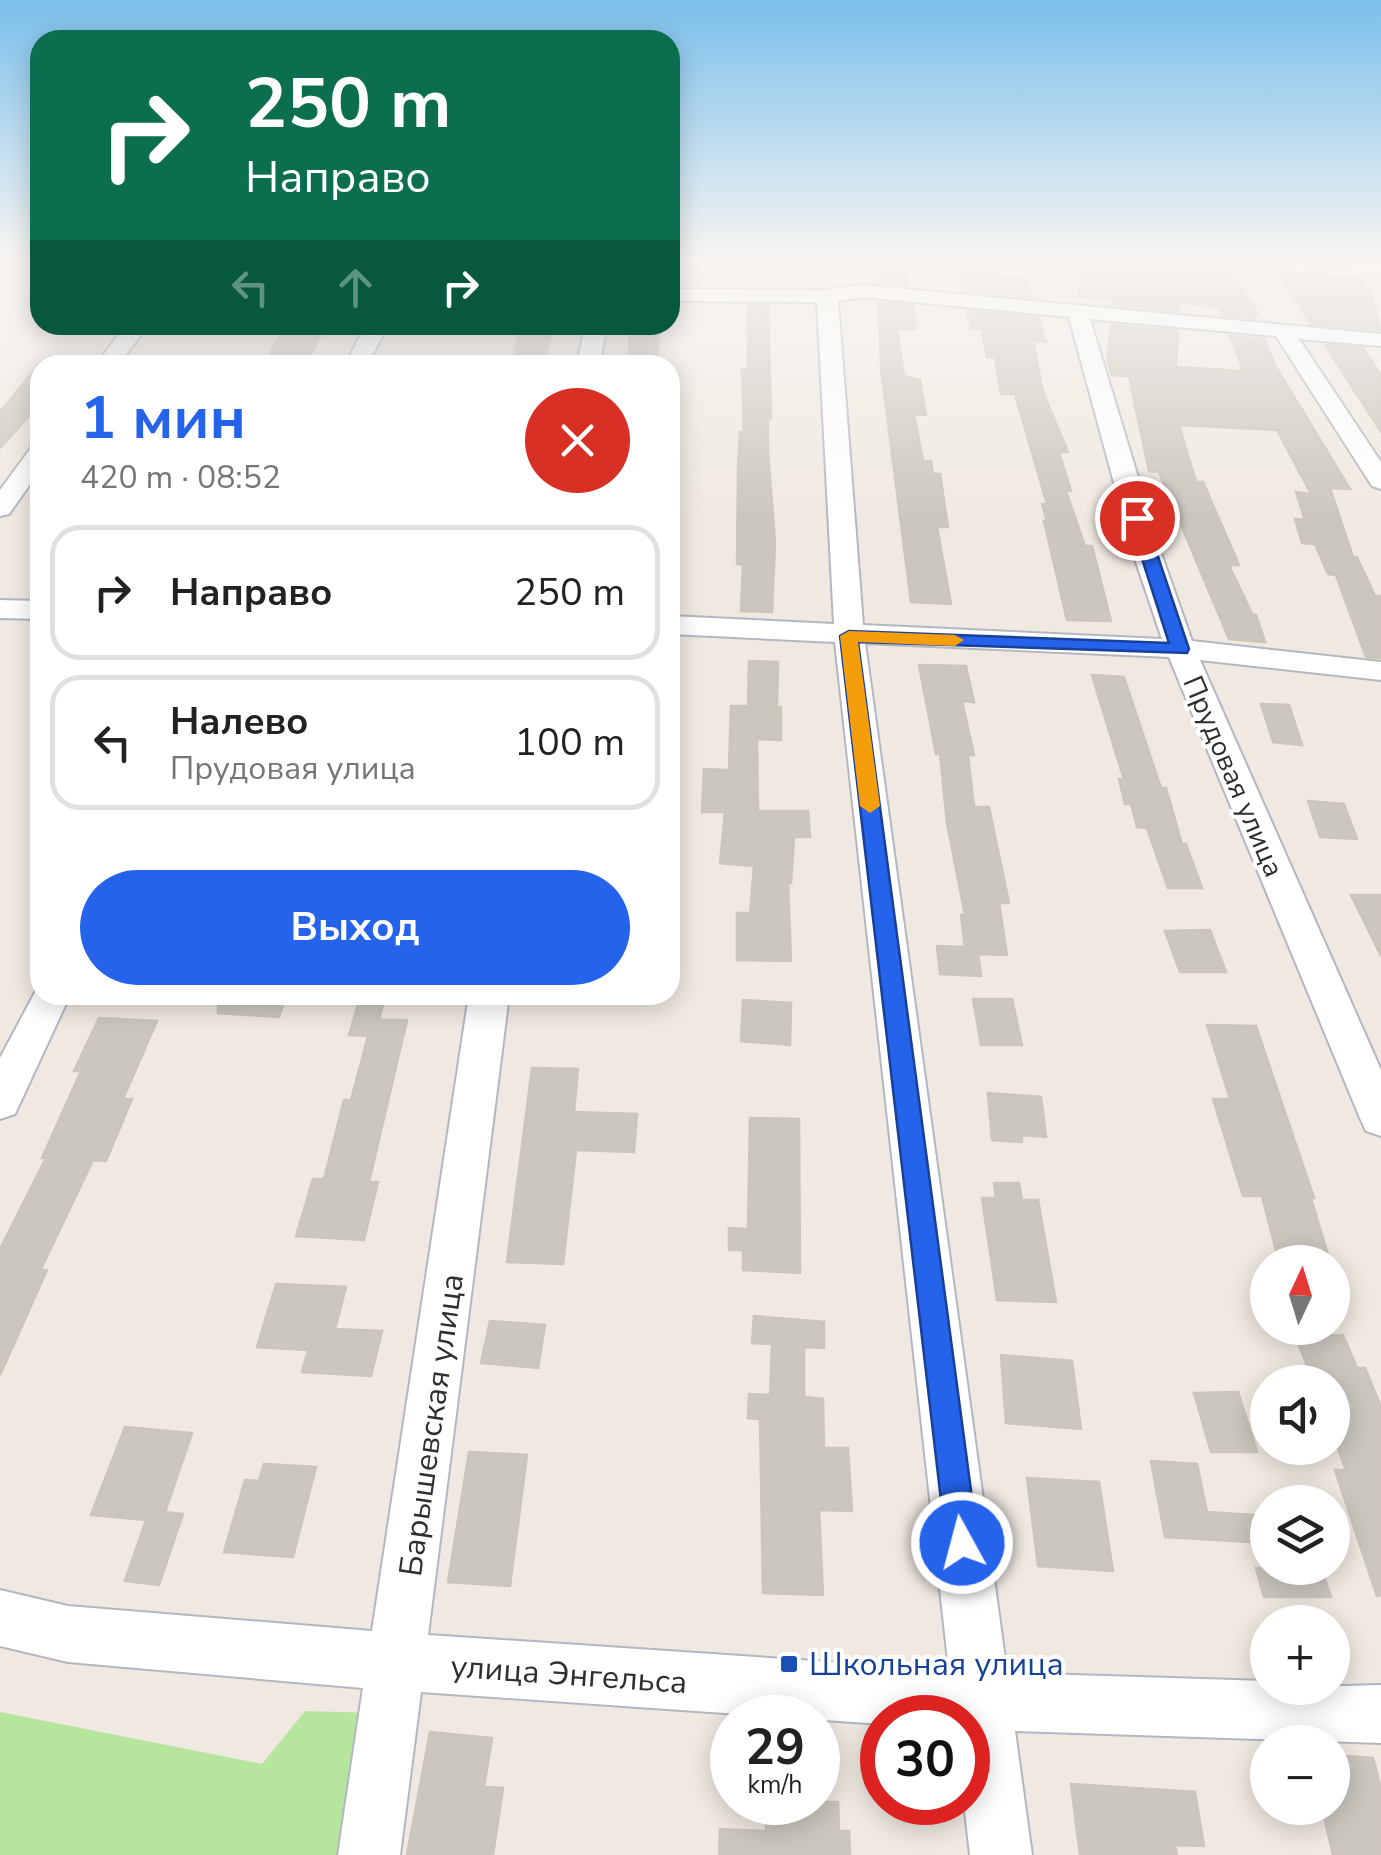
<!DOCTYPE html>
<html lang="ru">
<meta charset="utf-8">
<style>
body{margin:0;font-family:"Nunito Sans",sans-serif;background:#f6f6f6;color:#222;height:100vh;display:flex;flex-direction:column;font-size:38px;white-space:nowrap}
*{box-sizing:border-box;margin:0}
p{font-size:32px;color:#767676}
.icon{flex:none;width:55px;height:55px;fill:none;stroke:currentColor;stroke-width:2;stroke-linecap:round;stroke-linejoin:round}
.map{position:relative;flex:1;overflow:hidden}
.panel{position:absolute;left:30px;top:355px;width:650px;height:650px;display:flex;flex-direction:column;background:#fff;border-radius:30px;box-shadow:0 5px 25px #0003}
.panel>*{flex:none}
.banner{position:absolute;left:30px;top:30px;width:650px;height:305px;border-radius:30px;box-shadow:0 5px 25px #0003;background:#0b6e4f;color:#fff;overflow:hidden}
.needle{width:65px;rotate:4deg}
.controls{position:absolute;left:1250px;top:1245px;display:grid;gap:20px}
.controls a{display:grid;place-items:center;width:100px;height:100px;border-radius:50%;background:#fff;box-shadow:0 5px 25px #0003;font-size:50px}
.speed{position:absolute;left:710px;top:1695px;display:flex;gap:20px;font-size:50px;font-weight:700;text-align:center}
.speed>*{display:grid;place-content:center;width:130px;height:130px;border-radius:50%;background:#fff;box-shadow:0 5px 25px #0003;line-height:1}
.speed small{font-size:25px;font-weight:400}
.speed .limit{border:15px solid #d22;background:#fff;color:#111}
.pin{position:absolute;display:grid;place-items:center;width:85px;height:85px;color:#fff;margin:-42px;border:5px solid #fff;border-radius:50%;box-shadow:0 2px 10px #0007}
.me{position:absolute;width:110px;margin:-55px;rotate:353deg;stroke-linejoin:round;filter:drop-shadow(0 0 8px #0008)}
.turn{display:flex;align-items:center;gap:35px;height:210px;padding:0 50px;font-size:45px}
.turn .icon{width:130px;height:130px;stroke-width:2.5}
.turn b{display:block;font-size:70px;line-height:85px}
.lanes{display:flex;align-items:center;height:95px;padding:0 50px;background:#0003;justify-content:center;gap:50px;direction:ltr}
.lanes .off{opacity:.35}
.round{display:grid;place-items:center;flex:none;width:105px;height:105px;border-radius:52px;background:#f6f6f6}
.overview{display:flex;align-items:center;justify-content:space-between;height:170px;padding:0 50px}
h1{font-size:60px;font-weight:700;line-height:75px;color:#2563eb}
.cta{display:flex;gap:20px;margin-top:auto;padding:20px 50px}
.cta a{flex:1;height:115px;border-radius:60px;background:#2563eb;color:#fff;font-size:40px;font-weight:700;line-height:115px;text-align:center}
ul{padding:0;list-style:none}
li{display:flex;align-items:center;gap:30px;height:135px;margin:0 20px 15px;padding:0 30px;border:5px solid #e0e0e0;border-radius:30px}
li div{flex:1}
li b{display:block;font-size:38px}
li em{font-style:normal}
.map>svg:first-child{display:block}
.green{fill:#b6e59e}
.building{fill:#cbc7bf;stroke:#cbc5ba;stroke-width:2.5}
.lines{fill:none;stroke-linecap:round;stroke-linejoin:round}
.minor-casing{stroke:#b4b7c1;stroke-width:4}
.minor{fill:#fff;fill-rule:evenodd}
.route{fill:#2563eb;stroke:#184099;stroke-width:2.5}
.slow{fill:#f59e0b}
.transit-dot{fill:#1a4fb4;stroke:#fff;stroke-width:4}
.labels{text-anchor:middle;stroke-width:8;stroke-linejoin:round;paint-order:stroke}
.street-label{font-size:28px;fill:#2e2e2e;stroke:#fff}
.near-street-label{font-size:32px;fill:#2e2e2e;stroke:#fff}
.near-transit-label{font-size:32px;fill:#164399;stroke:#fff;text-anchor:start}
</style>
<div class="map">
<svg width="1381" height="1855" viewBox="0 0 1381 1855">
<rect width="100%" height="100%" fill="#efe9e1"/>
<!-- green -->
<path class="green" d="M305,1711L376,1713L353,1855H0V1712L262,1764Z"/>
<!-- building -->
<path class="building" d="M1082,260H1182L1229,266L1258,314L1253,313L1255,318L1222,315L1219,307L1179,303L1178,311L1114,305V300L1079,296Z
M875,263L906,266L909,286L877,283Z
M1276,270L1361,278L1364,290L1371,291L1380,330L1311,324Z
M959,271L1027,278L1032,297L963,291Z
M879,302L913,306L916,329H897L904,376L920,380L926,415L914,414L923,461H931L933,474H940L948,527H937L951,604L911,602L881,368Z
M748,305H768L771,418H768V451L775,543L772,612L741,611L743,565L737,564L738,467L740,432H744L742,369H748Z
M967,311L1039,318L1046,342L1033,341L1043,392L1068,452H1059L1071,491H1066L1085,546H1092L1111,621L1067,620L1044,521H1047L1042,504H1047L1015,394H1001L995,357H987L982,329H971Z
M1111,325L1178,331L1176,367L1244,371L1230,336L1264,339L1276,367L1350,489L1330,488L1353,557H1357L1375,596H1381V658L1366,657L1336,575L1328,574L1315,544L1302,543L1295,519L1305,520L1296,492L1311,494L1277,430L1179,425L1196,482H1203L1239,565H1229L1252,614L1256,615L1265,642L1229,639L1159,472L1149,471L1129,376L1112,375L1107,359Z
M284,329H324L307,361H266Z
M519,334H551L544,365H512Z
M659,334L657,365H628L630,335Z
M1325,345L1363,348L1381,375V432Z
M40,363V404L0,448V412Z
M749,661L778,662L777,707H781V740L757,739L758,811H808L810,837H794L791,883L788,882L791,961L737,960V913H750L754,866L720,863L725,812H702L704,769L729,770L731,706H748Z
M919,665L966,666L974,702L962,701L974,755H968L974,807H989L1009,903H999L1007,955L978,954L981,976L940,974L937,946L965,947L961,915H965L947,823L940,754H936Z
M1092,675L1124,677L1161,788H1166L1182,844H1186L1202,888H1168L1147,828L1137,827L1131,804H1125L1119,779L1124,780Z
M1261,704L1289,705L1302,745L1273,742Z
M1308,801L1344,804L1357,839L1320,837Z
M1351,895H1381V956Z
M1210,930L1226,972H1180L1165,931Z
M218,995H286L279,1017L218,1013Z
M973,999H1012L1022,1045H981Z
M743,1000L791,1003L790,1045L741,1041Z
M358,1004H383L379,1020H407L369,1182H378L364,1240L296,1236L313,1179H324L344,1100H351L368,1036L349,1035Z
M99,1018L157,1021L123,1099H132L106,1161L93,1160L41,1269L47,1270L0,1375V1249L46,1158H42L81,1071H74Z
M1207,1025L1256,1026L1314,1198H1311L1330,1262H1279L1262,1196H1243L1213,1099H1230Z
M532,1068L578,1069L574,1112L637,1114L634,1152L576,1150L563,1264L507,1262Z
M988,1093L1041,1097L1046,1137L1022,1135V1142L992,1140Z
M750,1118L799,1119L800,1273L743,1270V1250H729V1228L748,1229Z
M994,1183H1019L1022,1200H1038L1056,1302L997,1300L982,1198H996Z
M276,1284L346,1287L335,1329L382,1331L371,1376L302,1372L308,1350L257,1347Z
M754,1316L824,1322V1348L804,1347V1397L823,1399L824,1448H848L852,1511L819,1510L823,1595L763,1593L760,1419L748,1418L749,1394L770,1395L772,1344L752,1343Z
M490,1321L545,1325L538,1368L481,1363Z
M1343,1335L1357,1368H1365L1381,1407V1595L1377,1596L1335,1470H1346L1332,1433V1382H1313L1296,1337Z
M1001,1355L1072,1361L1081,1429L1006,1423Z
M1238,1392L1257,1452H1211L1194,1393Z
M125,1427L192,1433L165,1512L183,1514L159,1585L125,1581L146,1520L91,1515Z
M469,1452L527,1455L510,1586L448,1582Z
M1151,1461L1197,1464L1207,1512L1268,1516V1543L1165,1537Z
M264,1464L316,1467L293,1557L224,1552L245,1480L259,1481Z
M1027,1478L1099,1482L1113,1571L1038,1566Z
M1256,1568H1321L1331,1597H1264Z
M430,1732L492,1738L484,1787L503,1788L493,1855H407Z
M1332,1755L1373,1758L1381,1789V1855H1333L1322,1808H1332Z
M1071,1784L1195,1792L1204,1846L1175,1845L1177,1855H1080Z
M766,1802H838L839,1831H849L850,1855H719L720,1829L766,1831Z"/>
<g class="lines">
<defs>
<path id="minor" d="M1287,260L1381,261V273L1297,266Z
M862,285L1381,334V346L1299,339L1381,462V489L1372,486L1276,336L1090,319L1161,553L1192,641L1381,662V680L1200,660L1381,1070V1136L1366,1131L1360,1118L1169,657L865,643L1007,1673L1268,1681V1688L1381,1685V1743L1015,1731L1032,1855H970L964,1802H968V1718H882V1724L421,1692L400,1855H338L363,1688L68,1662L0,1646V1590L68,1606L372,1631L469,995H509L428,1635L949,1670L835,642L670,634V616L834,624L817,302L670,301V289L827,290ZM862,297L1069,317L1133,553L1162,639L863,625L838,301Z
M366,325H388L367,365H345Z
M585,325H607L599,365H577Z
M125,326H141L144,331L118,365H96Z
M40,446V470L9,514L0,516V490L31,448Z
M0,600L40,601V619L0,618Z
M40,983V995H70L15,1114L0,1119V1058Z"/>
</defs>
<!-- minor casing -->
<use href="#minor" class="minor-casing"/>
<!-- minor -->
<use href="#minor" class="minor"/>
</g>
<!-- sky -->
<linearGradient id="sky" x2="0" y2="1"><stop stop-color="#7abfeb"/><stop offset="0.5" stop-color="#f8f5f2"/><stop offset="1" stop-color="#f8f5f2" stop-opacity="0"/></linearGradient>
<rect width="1381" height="519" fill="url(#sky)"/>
<!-- route -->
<path class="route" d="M1131,515L1145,518L1189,649L1187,653L858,642L978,1543L974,1554L962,1559L950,1554L946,1543L840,636L849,631L1169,643L1129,518Z"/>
<!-- slow -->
<path class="slow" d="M849,631L955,635L964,640L955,646L858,642L880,806L870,813L860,806L840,636Z"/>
<!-- markers -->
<rect class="transit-dot" x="779" y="1654" width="20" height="20" rx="5"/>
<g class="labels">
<!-- street labels -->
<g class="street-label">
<text transform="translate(1234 776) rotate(67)" y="10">Прудовая улица</text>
</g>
<!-- near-street labels -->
<g class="near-street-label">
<text transform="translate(431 1425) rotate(-82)" y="11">Барышевская улица</text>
<text transform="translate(569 1674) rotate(4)" y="11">улица Энгельса</text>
</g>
<!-- near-transit labels -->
<g class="near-transit-label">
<text x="809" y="1675">Школьная улица</text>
</g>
</g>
</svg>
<div class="controls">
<a><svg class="needle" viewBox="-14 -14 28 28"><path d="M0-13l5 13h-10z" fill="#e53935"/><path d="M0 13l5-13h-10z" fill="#767676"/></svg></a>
<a><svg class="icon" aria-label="sound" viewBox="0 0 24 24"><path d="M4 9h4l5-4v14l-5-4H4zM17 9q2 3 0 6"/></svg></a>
<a><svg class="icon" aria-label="layers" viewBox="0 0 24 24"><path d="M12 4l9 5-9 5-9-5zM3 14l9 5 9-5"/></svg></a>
<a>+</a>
<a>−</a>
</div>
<div class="speed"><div>29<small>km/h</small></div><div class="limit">30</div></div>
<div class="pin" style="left:1137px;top:518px;background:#d93025"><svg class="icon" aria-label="arrive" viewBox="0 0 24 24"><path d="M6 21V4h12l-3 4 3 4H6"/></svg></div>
<svg class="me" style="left:962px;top:1543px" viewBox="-20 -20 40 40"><circle r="17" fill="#2563eb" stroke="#fff" stroke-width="3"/><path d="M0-11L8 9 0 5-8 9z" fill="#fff"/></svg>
<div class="banner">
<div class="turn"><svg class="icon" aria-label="right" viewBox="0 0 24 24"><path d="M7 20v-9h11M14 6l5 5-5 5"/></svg><div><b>250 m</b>Направо</div></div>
<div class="lanes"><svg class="icon off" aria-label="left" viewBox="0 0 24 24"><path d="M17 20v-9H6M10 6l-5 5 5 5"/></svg><svg class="icon off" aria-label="ahead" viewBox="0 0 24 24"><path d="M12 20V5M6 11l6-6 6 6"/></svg><svg class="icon" aria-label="right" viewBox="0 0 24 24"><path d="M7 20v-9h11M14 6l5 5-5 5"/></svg></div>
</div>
<section class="panel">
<div class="overview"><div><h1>1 мин</h1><p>420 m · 08:52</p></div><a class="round" style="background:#d93025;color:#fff"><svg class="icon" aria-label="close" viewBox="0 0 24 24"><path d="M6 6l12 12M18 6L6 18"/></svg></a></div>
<ul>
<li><svg class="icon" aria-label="right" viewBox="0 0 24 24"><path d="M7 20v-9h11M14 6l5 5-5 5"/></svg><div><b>Направо</b></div><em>250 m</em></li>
<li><svg class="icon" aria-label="left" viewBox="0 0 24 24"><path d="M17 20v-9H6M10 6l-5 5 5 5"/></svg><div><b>Налево</b><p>Прудовая улица</p></div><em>100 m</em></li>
</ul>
<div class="cta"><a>Выход</a></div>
</section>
</div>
